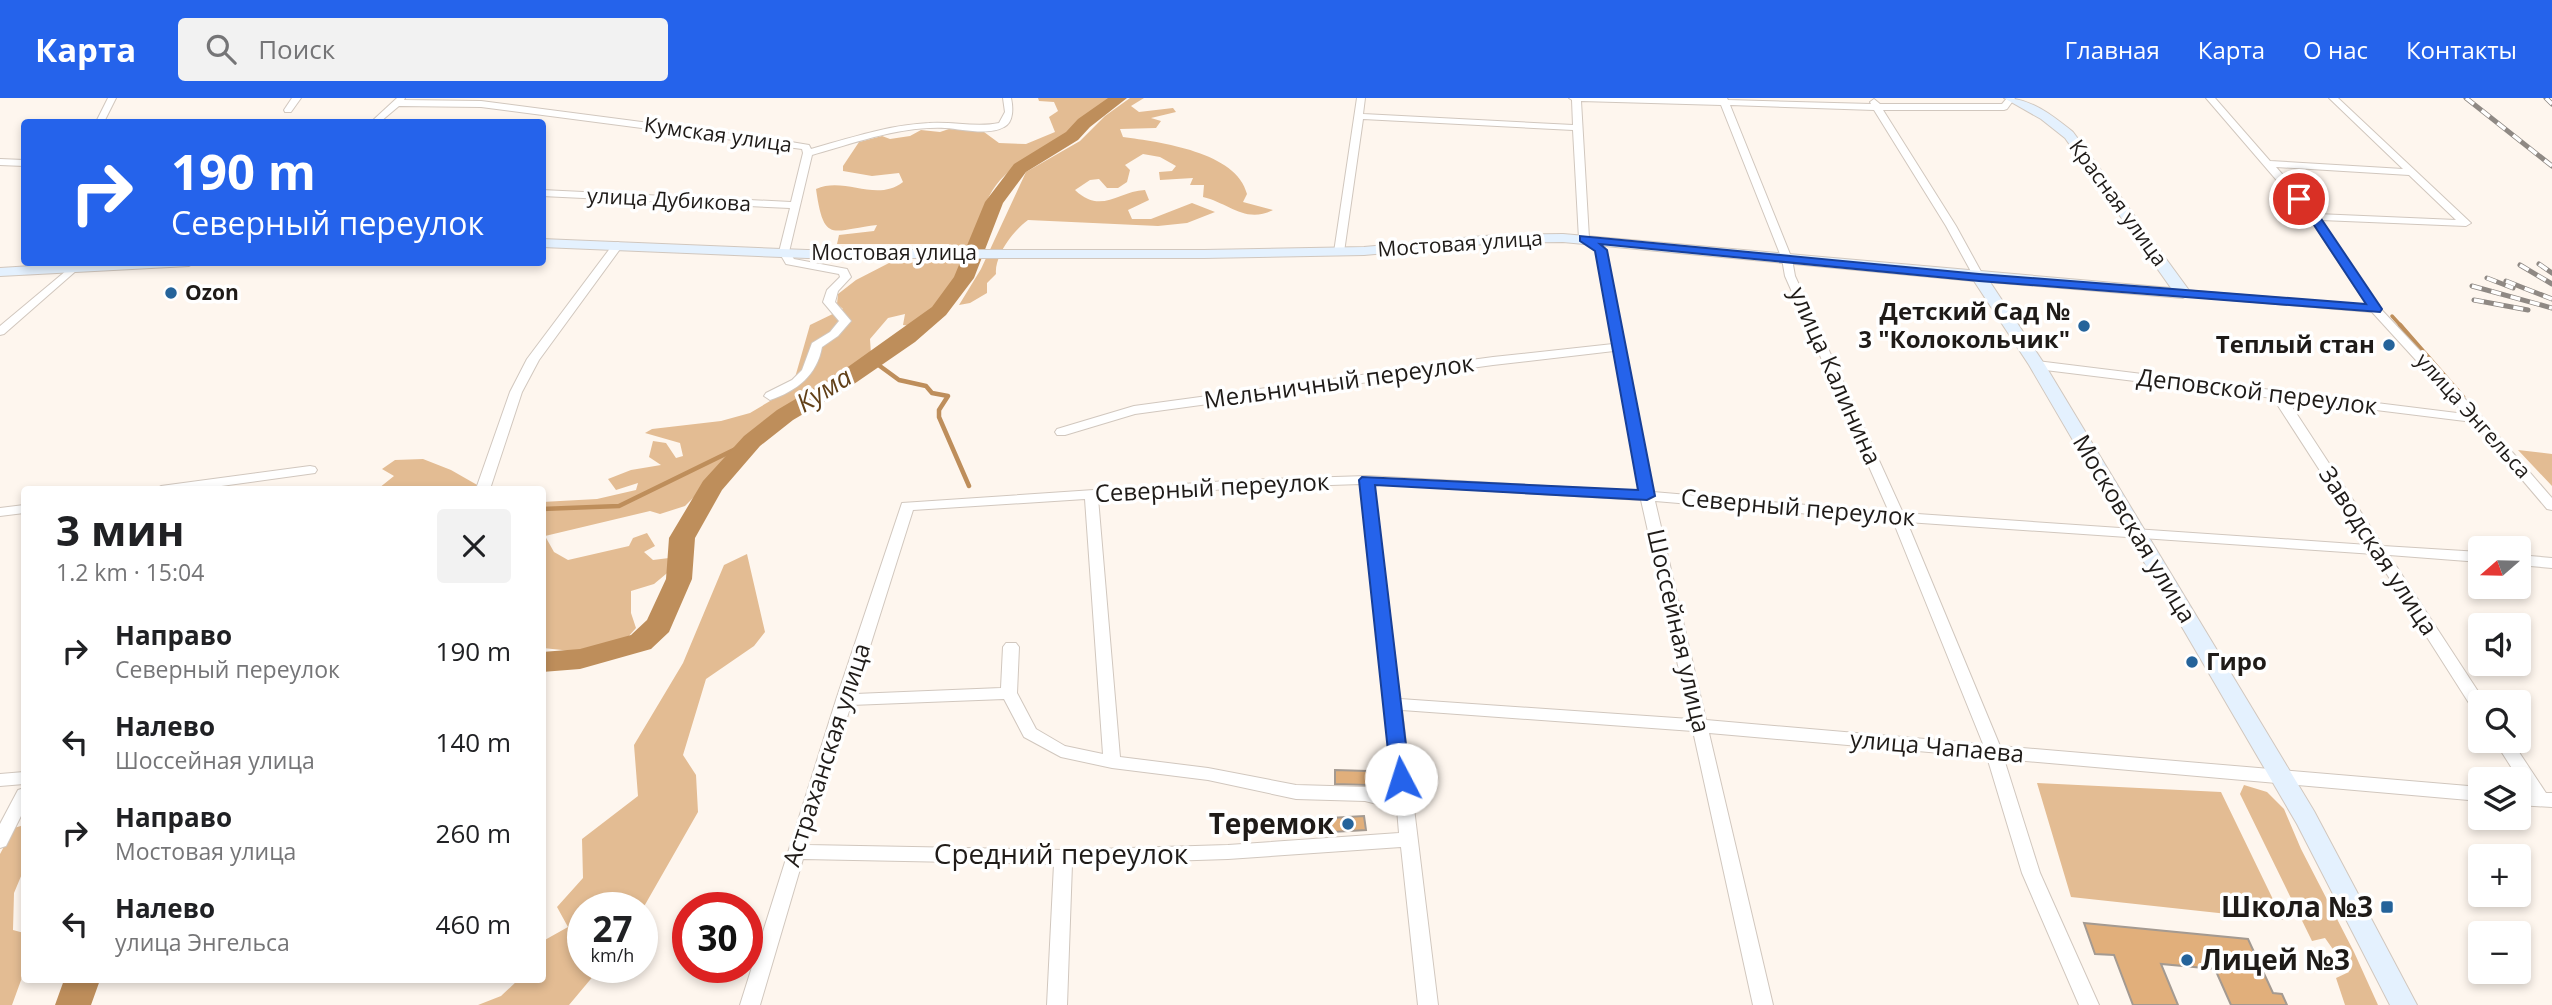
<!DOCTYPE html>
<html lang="ru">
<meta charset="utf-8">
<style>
body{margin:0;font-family:"Open Sans",sans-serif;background:#f2f2f2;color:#202124;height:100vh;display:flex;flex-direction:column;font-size:26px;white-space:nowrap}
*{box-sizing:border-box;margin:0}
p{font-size:23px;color:#757577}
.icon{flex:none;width:38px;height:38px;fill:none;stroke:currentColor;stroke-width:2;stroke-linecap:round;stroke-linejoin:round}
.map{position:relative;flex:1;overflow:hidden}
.side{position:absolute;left:21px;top:388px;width:525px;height:497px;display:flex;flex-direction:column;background:#fff;border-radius:7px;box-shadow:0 4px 10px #0003}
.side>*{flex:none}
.top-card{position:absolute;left:21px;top:21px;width:525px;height:147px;border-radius:7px;box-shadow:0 4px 10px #0003;background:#2563eb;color:#fff;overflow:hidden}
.needle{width:46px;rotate:250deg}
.fabs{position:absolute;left:2468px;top:438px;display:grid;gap:14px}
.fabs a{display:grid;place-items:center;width:63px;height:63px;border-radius:7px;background:#fff;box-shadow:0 4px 10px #0003;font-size:35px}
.speed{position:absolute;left:567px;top:794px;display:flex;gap:14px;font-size:35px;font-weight:700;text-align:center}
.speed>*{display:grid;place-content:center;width:91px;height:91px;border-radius:50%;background:#fff;box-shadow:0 4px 10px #0003;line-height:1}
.speed small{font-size:18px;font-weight:400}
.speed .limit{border:10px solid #d22;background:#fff;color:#111}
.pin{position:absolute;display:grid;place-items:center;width:60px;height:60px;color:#fff;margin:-30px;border:4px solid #fff;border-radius:50%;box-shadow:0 2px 7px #0007}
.me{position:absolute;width:77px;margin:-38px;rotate:355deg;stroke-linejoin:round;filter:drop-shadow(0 0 5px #0008)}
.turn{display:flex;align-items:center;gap:24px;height:147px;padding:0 35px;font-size:32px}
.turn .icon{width:91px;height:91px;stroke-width:2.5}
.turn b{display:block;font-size:49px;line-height:60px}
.round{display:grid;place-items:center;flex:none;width:74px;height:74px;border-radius:7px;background:#f2f2f2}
.head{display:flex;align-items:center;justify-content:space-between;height:119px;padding:0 35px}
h1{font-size:42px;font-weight:700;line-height:52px}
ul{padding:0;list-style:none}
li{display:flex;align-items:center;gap:21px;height:91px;padding:0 35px}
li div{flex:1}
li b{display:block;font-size:26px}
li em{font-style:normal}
header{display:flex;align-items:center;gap:42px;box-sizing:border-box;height:98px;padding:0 35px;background:#2563eb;color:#fff}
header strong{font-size:33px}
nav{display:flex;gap:38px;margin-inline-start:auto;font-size:24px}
.search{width:490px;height:63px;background:#f2f2f2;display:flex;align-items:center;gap:18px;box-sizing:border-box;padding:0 24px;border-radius:7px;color:#757577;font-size:26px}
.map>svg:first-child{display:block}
.green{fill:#e3bc93}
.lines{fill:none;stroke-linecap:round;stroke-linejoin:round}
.stream-far1{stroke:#be8e5b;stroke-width:3.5}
.stream{stroke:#be8e5b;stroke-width:4.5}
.river{fill:#be8e5b;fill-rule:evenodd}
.building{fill:#e1af7b;stroke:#a49a91;stroke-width:2}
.street-casing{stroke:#d1c7be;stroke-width:2}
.secondary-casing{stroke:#d1c7be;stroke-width:2}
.street{fill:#fff;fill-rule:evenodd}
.secondary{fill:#e4f1fe;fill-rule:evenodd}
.rail-casing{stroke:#8f8984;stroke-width:5}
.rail{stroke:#fff;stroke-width:3.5;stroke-dasharray:10;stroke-linecap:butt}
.route{fill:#2563eb;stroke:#184099;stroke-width:2}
.poi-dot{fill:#25639a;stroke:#fff;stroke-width:2.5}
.labels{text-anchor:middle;stroke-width:7;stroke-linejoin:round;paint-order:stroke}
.far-street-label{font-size:21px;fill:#1f1b18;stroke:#fff}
.far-poi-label{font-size:21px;font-weight:bold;fill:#1f1b18;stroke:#fff;text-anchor:start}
.poi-label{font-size:24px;font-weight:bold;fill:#1f1b18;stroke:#fff;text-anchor:end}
.street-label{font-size:24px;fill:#1f1b18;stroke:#fff}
.water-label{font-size:26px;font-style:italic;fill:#614018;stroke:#fff}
.near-poi-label{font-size:28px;font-weight:bold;fill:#1f1b18;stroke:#fff;text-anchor:end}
.near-street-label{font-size:28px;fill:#1f1b18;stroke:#fff}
</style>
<header>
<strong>Карта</strong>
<div class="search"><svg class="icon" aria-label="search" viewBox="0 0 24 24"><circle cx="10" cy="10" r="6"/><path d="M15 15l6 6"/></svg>Поиск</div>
<nav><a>Главная</a><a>Карта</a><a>О нас</a><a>Контакты</a></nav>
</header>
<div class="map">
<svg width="2552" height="907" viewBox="0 0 2552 907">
<rect width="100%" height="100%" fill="#fef6ee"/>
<!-- green -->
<path class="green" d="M1038,0H1112C1102,7 1091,14 1081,22C1076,27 1072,33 1066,37C1035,61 1003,65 986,105C974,134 944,235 903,227L905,216L888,220L870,241L871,256L843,277L779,315L715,371L703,390L685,408L660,416L650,413L545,438L554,454L568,462L629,448L633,440L647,435L655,448L644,454L653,462L669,460L672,471L654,486L631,493V515L636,530L628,539L581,554L543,550L542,404L597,401L636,392L638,385L616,392L608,381L631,372L661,367L649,359L653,343L666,345L676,360L683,358L680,345L645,335L652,331L721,323L750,315L792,290L810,227L843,211L837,206L838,196L856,182L889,165L943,164L949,146H837L839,137L874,133L877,127C832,132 824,147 816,91C845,78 876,105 903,84L899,75L872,78L843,73V68L859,44L882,38L890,41L910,38L921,32L940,34L949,31L984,34L999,45L1026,46L1055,34L1049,19L1058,13L1054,4L1039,3Z
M1130,0H1144L1131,8L1139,14L1173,10L1176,14L1151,20L1161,23L1156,30L1120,31L1123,39C1160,44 1237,54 1247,96L1243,104L1273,112C1245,126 1229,105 1203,99L1204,87H1190L1193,80L1160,82L1159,74L1172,73L1176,68L1160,59L1143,56L1125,67L1130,72L1127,84L1118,90H1107L1099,81L1090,82L1075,92C1101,117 1118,93 1145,92L1149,102L1128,112L1132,121H1151L1192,105L1215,114L1187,125L1158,128L1028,122C1014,132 994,158 996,176L987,185V195L970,205L959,207L981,171L1026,74L1080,43L1105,18Z
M2518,352L2552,356V388Z
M423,361L451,372L486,392H371L379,390L394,378L382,371L395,362Z
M747,456L765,534L754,548L706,581L683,657L696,677L698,714L642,812V810H583V870H600L569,907H478L501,898L518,882H542L543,843L568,829L557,809L583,780L582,741L638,698L634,647L683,565L724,467Z
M2037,685L2221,694L2283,822L2071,799Z
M2244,687L2267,694L2284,711L2301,751L2354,854L2378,907H2345L2336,880L2349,874L2325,840L2312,843L2240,696Z
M24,727V771L14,795L13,832L24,835V874L12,907H0V756L14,730Z"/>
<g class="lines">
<!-- stream-far1 -->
<path class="stream-far1" d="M2392,218L2402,229"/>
<!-- stream -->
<path class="stream" d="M2400,227L2463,299
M873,263L899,282L926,288L932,295L948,298L939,312V319L969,388
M542,411L619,408L752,343"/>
<!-- river -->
<path class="river" d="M1108,0H1127L1090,29L1078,42L1026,74L1003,105L974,180L946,217L915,244L854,286L793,322L760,348L722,392L695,440L692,481L669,534L651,551L580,571L542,574V554L580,551L631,537L647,522L666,481L669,440L703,383L744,338L777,312L838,276L932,209L954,179L985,104L1014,66L1066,34L1078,21Z
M64,882H100L91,907H55Z"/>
</g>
<!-- building -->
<path class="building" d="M1335,672L1367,673L1368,687L1335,686Z
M1364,718L1366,732L1332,734L1330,720Z
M2084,825L2248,841L2273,895L2282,896L2287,907H2231L2215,871L2161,866L2178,907H2133L2114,857L2095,856Z"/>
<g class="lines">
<defs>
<path id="street" d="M108,0H116L104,24H96Z
M292,0H301L291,14H285L284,12Z
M397,0H405L404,2L481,3L779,42L809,47L811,51C850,40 888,27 929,25C952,23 976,30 999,25L1005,14L1003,0H1011C1013,9 1014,24 1004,29C988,38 962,31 945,30C900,28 855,45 812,57L789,154L794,161L847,171L851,179L838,193L835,204L851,223L838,238L822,249C817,277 797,293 770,302L764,298L766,295L792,282L802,272L812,245L830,234L839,223L823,204L827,192L840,179L839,176L786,166L779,154L790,110L542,98V92L791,104L803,55L802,51L481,9L399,8L380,24H371Z
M1357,0H1365L1363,16L1573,27L1572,2L1569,0H1727L1728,2L1871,6L1870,4L1874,1L1880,6H2002L2007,0H2015L2007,11L2004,12H1883L1956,128L1984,179L1979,182L1974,179L1946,128L1874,12L1730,7L1792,161L1795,178L1903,415L2368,447L2273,300L2037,271L2031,267L2037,263L2465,316L2372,214L2183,198L2177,195L2183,192L2367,207L2310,121L2206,0H2215L2270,63L2403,71L2329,0H2338L2471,125L2466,128L2321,122L2379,209L2481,318L2552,400V412L2547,411L2473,324L2287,301L2383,448L2480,454V464L2389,457L2485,604H2480V615L2474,613L2374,456L1907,424L2000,648L2480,689V703L2004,661L2040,775L2099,907H2079L2022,775L1987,659L1709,635L1773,907H1753L1693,633L1402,612L1438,907H1418L1401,749L1228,761L1072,766L1067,907H1047L1054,766L803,761L760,907H740L836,602L902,405L1242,382L1367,378L1639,393L1614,253L1493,267L1135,316L1065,337H1057L1055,334L1057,331L1134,308L1493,259L1613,246L1596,153L1579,141L1573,32L1363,21L1344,154L1343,156H1335L1334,154ZM1581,3L1721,7L1782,161L1785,178L1889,414L1653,394L1606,152L1589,140ZM2276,69L2409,77L2456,122L2317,116ZM1361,386L1395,697L1365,689L1296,687L1208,670L1120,659L1098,400L1242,390ZM1374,386L1641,402L1690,621L1400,601ZM1085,401L1103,656L1065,648L1036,631L1017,595L1019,549L1016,545H1006L1003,549L1001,590L855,596L913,412ZM1655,403L1893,423L1983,646L1706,622ZM1004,601L1024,639L1061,659L1112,670L1208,682L1296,701L1365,703L1397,711L1399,735L1228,747L1063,752L807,747L851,607Z
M0,61L24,62V68L0,67Z
M618,144L623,147L539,262L522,294L491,388L484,392L479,391L477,388L510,294L527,261L614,145Z
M73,167L77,168V172L4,236L0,237V228Z
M310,368L315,369L317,372L315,375L192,392H154L161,388Z
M24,407V415L0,418V410Z
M2518,457L2552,460V470L2518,467Z
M2494,642H2511L2546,695H2552V709L2518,707V693L2527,694Z
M24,674V686L0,688V676Z
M24,690V712L6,748L0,750V726L18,692Z"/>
<path id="secondary" d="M2004,0C2031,0 2053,18 2073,34L2191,195L2183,200L1990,184L2045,267L2314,713L2417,907H2390L2297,726L2029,267L1974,183L1563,144L1496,145L1364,157L1204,160H807L542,149V141L807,152H1204L1364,149L1496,137L1563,136L2171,190L2065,40L2041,21Z
M96,164H196L189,168L0,178V170Z"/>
</defs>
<!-- street casing -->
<use href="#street" class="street-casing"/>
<!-- secondary casing -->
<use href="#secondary" class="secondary-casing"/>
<!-- street -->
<use href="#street" class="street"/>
<!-- secondary -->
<use href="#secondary" class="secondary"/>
<defs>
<path id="rail" d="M2466,0L2552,68
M2546,0L2552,6
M2539,166L2552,175
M2520,167L2552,186
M2487,180L2513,190
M2506,183L2552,201
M2472,188L2552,210
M2474,202L2528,212"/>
</defs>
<!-- rail casing -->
<use href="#rail" class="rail-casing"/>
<!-- rail -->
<use href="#rail" class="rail"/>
</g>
<!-- route -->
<path class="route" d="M2295,99H2303L2318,116L2382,211L2380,214L1979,183L1600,146L1607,152L1655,398L1647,402L1375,387L1410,681L1407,687L1401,689L1394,687L1391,681L1359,382L1362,379L1638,392L1595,153L1580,143V138L1979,176L2366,206L2310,121L2293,101Z"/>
<!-- markers -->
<g class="poi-dot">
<circle cx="171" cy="195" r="7"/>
<circle cx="2084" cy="228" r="7"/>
<circle cx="2389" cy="247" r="7"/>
<circle cx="2192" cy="564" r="7"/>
<circle cx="1348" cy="726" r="7"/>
<rect x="2380" y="802" width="14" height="14" rx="3.5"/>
<circle cx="2187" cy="862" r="7"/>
</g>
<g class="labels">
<!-- far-street labels -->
<g class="far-street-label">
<text transform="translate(718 37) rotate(8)" y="7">Кумская улица</text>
<text transform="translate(669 102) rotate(3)" y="7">улица Дубикова</text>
<text transform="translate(2118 105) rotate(54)" y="7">Красная улица</text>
<text transform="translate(1460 146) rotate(-4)" y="7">Мостовая улица</text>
<text x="894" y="162">Мостовая улица</text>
<text transform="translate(2473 318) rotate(48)" y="7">улица Энгельса</text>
</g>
<!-- far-poi labels -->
<g class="far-poi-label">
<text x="185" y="202">Ozon</text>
</g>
<!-- poi labels -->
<g class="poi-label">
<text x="2070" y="222">Детский Сад №<tspan x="2070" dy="28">3 "Колокольчик"</tspan></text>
<text x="2375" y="255">Теплый стан</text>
<text x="2206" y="572" text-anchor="start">Гиро</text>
</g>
<!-- street labels -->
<g class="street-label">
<text transform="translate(1835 278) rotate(66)" y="8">улица Калинина</text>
<text transform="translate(1339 284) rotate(-8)" y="8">Мельничный переулок</text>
<text transform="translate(2257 294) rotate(7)" y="8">Деповской переулок</text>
<text transform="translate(1212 390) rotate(-3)" y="8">Северный переулок</text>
<text transform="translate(1798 410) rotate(5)" y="8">Северный переулок</text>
<text transform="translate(2134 431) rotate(59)" y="8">Московская улица</text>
<text transform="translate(2378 453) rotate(57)" y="8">Заводская улица</text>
<text transform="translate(1678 533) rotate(77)" y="8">Шоссейная улица</text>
<text transform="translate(1937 649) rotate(5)" y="8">улица Чапаева</text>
<text transform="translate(827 657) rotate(-72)" y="8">Астраханская улица</text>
</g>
<!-- water labels -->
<g class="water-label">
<text transform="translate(824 292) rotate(-32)" y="9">Кума</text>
</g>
<!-- near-poi labels -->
<g class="near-poi-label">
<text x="1334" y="736">Теремок</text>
<text x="2373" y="819">Школа №3</text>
<text x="2201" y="872" text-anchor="start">Лицей №3</text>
</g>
<!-- near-street labels -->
<g class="near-street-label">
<text x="1061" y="766">Средний переулок</text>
</g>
</g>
</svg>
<div class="fabs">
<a><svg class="needle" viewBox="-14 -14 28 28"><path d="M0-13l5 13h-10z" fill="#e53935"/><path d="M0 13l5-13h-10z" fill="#757577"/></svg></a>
<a><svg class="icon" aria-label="sound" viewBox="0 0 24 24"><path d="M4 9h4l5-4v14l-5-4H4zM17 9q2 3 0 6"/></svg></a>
<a><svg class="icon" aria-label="search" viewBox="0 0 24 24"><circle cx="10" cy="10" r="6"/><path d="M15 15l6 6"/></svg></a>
<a><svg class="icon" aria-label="layers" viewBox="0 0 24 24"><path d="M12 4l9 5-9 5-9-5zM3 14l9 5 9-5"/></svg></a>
<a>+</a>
<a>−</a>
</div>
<div class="speed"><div>27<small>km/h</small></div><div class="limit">30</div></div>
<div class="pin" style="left:2299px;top:101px;background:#d93025"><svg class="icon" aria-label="arrive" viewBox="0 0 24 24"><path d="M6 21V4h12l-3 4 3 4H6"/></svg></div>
<svg class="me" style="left:1401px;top:681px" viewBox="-20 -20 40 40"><circle r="19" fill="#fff"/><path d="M0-13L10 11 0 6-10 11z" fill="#2563eb"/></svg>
<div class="top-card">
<div class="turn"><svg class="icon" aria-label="right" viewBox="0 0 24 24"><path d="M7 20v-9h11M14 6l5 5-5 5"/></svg><div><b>190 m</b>Северный переулок</div></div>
</div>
<section class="side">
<div class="head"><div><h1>3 мин</h1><p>1.2 km · 15:04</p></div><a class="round"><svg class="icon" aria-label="close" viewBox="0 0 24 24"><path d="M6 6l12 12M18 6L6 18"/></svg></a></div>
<ul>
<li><svg class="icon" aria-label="right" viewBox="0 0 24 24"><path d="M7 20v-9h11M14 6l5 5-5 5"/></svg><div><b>Направо</b><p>Северный переулок</p></div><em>190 m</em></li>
<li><svg class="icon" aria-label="left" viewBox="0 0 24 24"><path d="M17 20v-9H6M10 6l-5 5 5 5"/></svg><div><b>Налево</b><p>Шоссейная улица</p></div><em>140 m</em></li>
<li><svg class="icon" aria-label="right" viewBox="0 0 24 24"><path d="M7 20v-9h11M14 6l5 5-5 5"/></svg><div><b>Направо</b><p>Мостовая улица</p></div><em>260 m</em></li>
<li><svg class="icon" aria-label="left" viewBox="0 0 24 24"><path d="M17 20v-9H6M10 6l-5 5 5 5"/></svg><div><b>Налево</b><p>улица Энгельса</p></div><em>460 m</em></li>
</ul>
</section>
</div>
